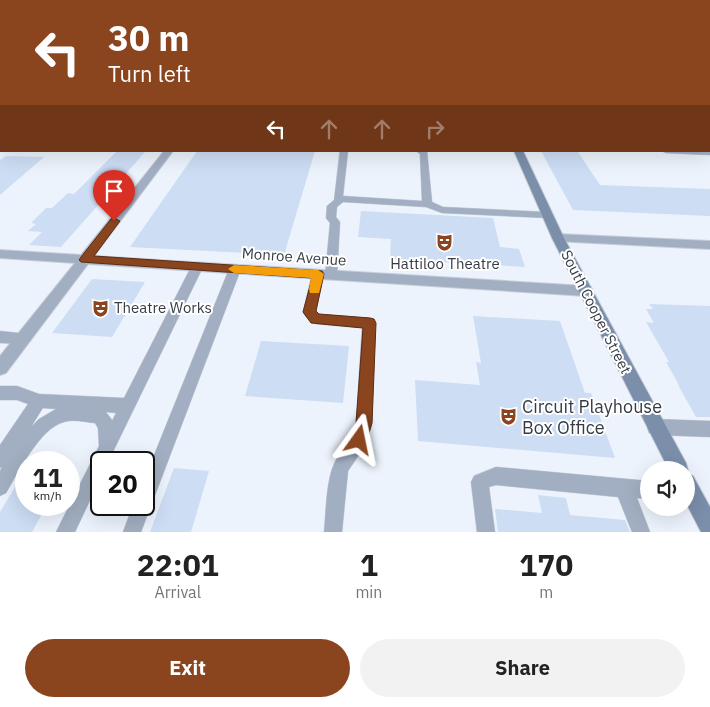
<!DOCTYPE html>
<style>
body{margin:0;font-family:"IBM Plex Sans",sans-serif;background:#f2f2f2;color:#222;height:100vh;display:flex;flex-direction:column;font-size:19px;white-space:nowrap}
*{box-sizing:border-box;margin:0}
p{font-size:16px;color:#767676}
.icon{flex:none;width:28px;height:28px;fill:none;stroke:currentColor;stroke-width:2;stroke-linecap:round;stroke-linejoin:round}
.map{position:relative;height:532px;overflow:hidden}
.side{display:flex;flex-direction:column;background:#fff;flex:1}
.side>*{flex:none}
.guide{position:absolute;left:0px;top:0px;width:710px;height:152px;box-shadow:0 5px 20px #0002;background:#8b451e;color:#fff;overflow:hidden}
.buttons{position:absolute;left:640px;top:461px;display:grid;gap:10px}
.buttons a{display:grid;place-items:center;width:55px;height:55px;border-radius:50%;background:#fff;box-shadow:0 5px 20px #0002;font-size:25px}
.speed{position:absolute;left:15px;top:451px;display:flex;gap:10px;font-size:25px;font-weight:700;text-align:center}
.speed>*{display:grid;place-content:center;width:65px;height:65px;border-radius:50%;background:#fff;box-shadow:0 5px 20px #0002;line-height:1}
.speed small{font-size:12px;font-weight:400}
.speed .limit{border:2px solid #111;border-radius:8px;background:#fff;color:#111}
.pin{position:absolute;display:grid;place-items:center;width:42px;height:42px;color:#fff;margin:-51px -21px;border-radius:50% 50% 50% 0;rotate:-45deg;box-shadow:0 0 5px #0007}
.pin .icon{rotate:45deg}
.me{position:absolute;width:55px;margin:-28px;rotate:12deg;stroke-linejoin:round;filter:drop-shadow(0 0 4px #0008)}
.turn{display:flex;align-items:center;gap:18px;height:105px;padding:0 25px;font-size:22px}
.turn .icon{width:65px;height:65px;stroke-width:2.5}
.turn b{display:block;font-size:35px;line-height:42px}
.lanes{display:flex;align-items:center;height:48px;padding:0 25px;background:#0003;justify-content:center;gap:25px;direction:ltr}
.lanes .off{opacity:.35}
.eta{display:flex;justify-content:space-evenly;align-items:center;height:85px;text-align:center}
.eta b{font-size:30px;font-weight:800;line-height:35px}
.cta{display:flex;gap:10px;margin-top:auto;padding:10px 25px}
.cta a{flex:1;height:58px;border-radius:30px;background:#8b451e;color:#fff;font-size:20px;font-weight:800;line-height:58px;text-align:center}
.cta a+a{background:#f2f2f2;color:#222}
.map>svg:first-child{display:block}
.building{fill:#cdddf4}
.lines{fill:none;stroke-linecap:round;stroke-linejoin:round}
.lane-casing{stroke:#c7ced7;stroke-width:1}
.street-casing{stroke:#c7ced7;stroke-width:2}
.secondary-casing{stroke:#c7ced7;stroke-width:2}
.lane{fill:#a2afc2;fill-rule:evenodd}
.street{fill:#a2afc2;fill-rule:evenodd}
.secondary{fill:#7b8eaa;fill-rule:evenodd}
.route{fill:#8b451e;stroke:#5a2d14}
.slow{fill:#f59e0b}
.labels{text-anchor:middle;stroke-width:4;stroke-linejoin:round;paint-order:stroke}
.street-label{font-size:15px;fill:#353c45;stroke:#fff}
.poi-label{font-size:15px;fill:#353c45;stroke:#fff}
.near-poi-label{font-size:18px;fill:#353c45;stroke:#fff;text-anchor:start}
</style>
<div class="map">
<svg width="710" height="532" viewBox="0 0 710 532">
<rect width="100%" height="100%" fill="#ecf3fc"/>
<!-- building -->
<path class="building" d="M117,151H146L61,247L29,245L42,232L28,231L36,224L31,223L46,208H52L68,193L74,194Z
M197,151H315L284,255L130,247Z
M541,151L578,152L600,185L710,189V216L573,210Z
M6,156L44,157L0,195V160Z
M361,211L493,218L500,247L519,249L525,267L390,259L391,239L358,237Z
M92,279L145,282L112,337L52,333Z
M649,304L710,306V417H696L678,385H679L666,362H669L646,322L654,323L646,309H653Z
M473,316L560,321L585,393H591L615,458L418,441L415,380L480,385L476,362L481,363Z
M261,341L349,346L343,403L245,396Z
M174,468L209,471L191,532H150Z
M26,469V505H47L32,532H0V512Z
M538,495L566,498L570,515L625,520L630,532H498L495,509L542,513Z"/>
<g class="lines">
<defs>
<path id="lane" d="M0,102H1V106H0Z
M0,115H1V119H0Z
M340,151H348L343,196L422,201L420,154L416,151H427L432,202L443,207L547,212L552,215L547,218L442,213L426,207L343,202L337,207L336,217L340,222L337,276L335,279H327L325,276L330,223L326,218L327,206L334,200Z
M662,151H710V155L666,153Z
M197,263L203,267L108,462H101V477L75,532H56L99,446L98,428L95,423C85,422 73,419 64,422C40,428 18,473 6,493L0,496V471L2,467L0,468V445L28,404L17,400H0V386H17L39,394L124,398L191,267ZM43,408L56,409L39,419L31,427ZM106,412L116,413L112,421V420Z
M235,265L241,269L141,532H123L133,505H144V480L229,269Z
M318,270L324,274L316,311L319,314L369,318L374,319L375,323L372,423L365,446L348,471L342,532H324C326,512 326,488 332,469C338,452 351,440 356,423L362,328L316,324C310,322 306,318 303,312L312,274Z
M0,331L28,334L30,338L28,342L23,344L0,343Z
M655,419L710,421V437L655,435L649,433L647,427L649,421Z
M496,467L649,481V499L637,498L650,532H632L618,497L496,485L489,487L495,532H477L471,482L474,476Z"/>
<path id="street" d="M0,141H1V147H0Z
M164,151H173L94,256L586,286L591,287L593,291L591,295L586,296L88,264L6,373L0,375V356L75,263L0,258V250L81,255Z
M558,234L710,241V249L554,241L552,238Z"/>
<path id="secondary" d="M0,68H1V72H0Z
M709,92H710V96H709Z
M514,151H523L564,238L686,463L688,470L687,474L693,476L710,507V532H701L686,503V470H669L552,238Z"/>
</defs>
<!-- lane casing -->
<use href="#lane" class="lane-casing"/>
<!-- street casing -->
<use href="#street" class="street-casing"/>
<!-- secondary casing -->
<use href="#secondary" class="secondary-casing"/>
<!-- lane -->
<use href="#lane" class="lane"/>
<!-- street -->
<use href="#street" class="street"/>
<!-- secondary -->
<use href="#secondary" class="secondary"/>
</g>
<!-- sky -->
<linearGradient id="sky" x2="0" y2="1"><stop stop-color="#7facdc"/><stop offset="0.42" stop-color="#f6fafe"/><stop offset="1" stop-color="#f6fafe" stop-opacity="0"/></linearGradient>
<rect width="710" height="130" fill="url(#sky)"/>
<!-- route -->
<path class="route" d="M114,218L120,221L94,256L322,271L324,274L316,311L319,314L370,318L374,319L376,323L372,423L365,446L359,449L353,446L351,440L356,423L363,328L311,323L303,312L312,278L81,262L79,260L81,257L111,219Z"/>
<!-- slow -->
<path class="slow" d="M234,265L318,270L324,274L319,293H310L309,289L311,278L234,273L228,269Z"/>
<!-- icons -->
<defs>
<symbol id="theatre-bare" viewBox="-9 -9 18 18"><path d="M-5-5.5Q0-4 5-5.5V0Q5 5 0 6Q-5 5-5 0ZM-3.3-2.5H-1v1.5H-3.3ZM1-2.5H3.3v1.5H1ZM-2.8 1Q0 5.5 2.8 1Z" fill="#8b451e" stroke="#fff" stroke-width="2.5" paint-order="stroke"/></symbol>
</defs>
<g fill-rule="evenodd">
<use href="#theatre-bare" x="432" y="230" width="25" height="25"/>
<use href="#theatre-bare" x="88" y="296" width="25" height="25"/>
<use href="#theatre-bare" x="496" y="404" width="25" height="25"/>
</g>
<g class="labels">
<!-- street labels -->
<g class="street-label">
<text transform="translate(294 257) rotate(4)" y="5">Monroe Avenue</text>
<text transform="translate(596 312) rotate(63)" y="5">South Cooper Street</text>
</g>
<!-- poi labels -->
<g class="poi-label">
<text x="445" y="269">Hattiloo Theatre</text>
<text x="114" y="313" text-anchor="start">Theatre Works</text>
</g>
<!-- near-poi labels -->
<g class="near-poi-label">
<text x="522" y="413">Circuit Playhouse<tspan x="522" dy="21">Box Office</tspan></text>
</g>
</g>
</svg>
<div class="buttons">
<a><svg class="icon" aria-label="sound" viewBox="0 0 24 24"><path d="M4 9h4l5-4v14l-5-4H4zM17 9q2 3 0 6"/></svg></a>
</div>
<div class="speed"><div>11<small>km/h</small></div><div class="limit">20</div></div>
<div class="pin" style="left:114px;top:221px;background:#d93025"><svg class="icon" aria-label="arrive" viewBox="0 0 24 24"><path d="M6 21V4h12l-3 4 3 4H6"/></svg></div>
<svg class="me" style="left:359px;top:440px" viewBox="-20 -20 40 40"><path d="M0-17L14 15 0 8-14 15z" fill="#8b451e" stroke="#fff" stroke-width="4"/></svg>
<div class="guide">
<div class="turn"><svg class="icon" aria-label="left" viewBox="0 0 24 24"><path d="M17 20v-9H6M10 6l-5 5 5 5"/></svg><div><b>30 m</b>Turn left</div></div>
<div class="lanes"><svg class="icon" aria-label="left" viewBox="0 0 24 24"><path d="M17 20v-9H6M10 6l-5 5 5 5"/></svg><svg class="icon off" aria-label="ahead" viewBox="0 0 24 24"><path d="M12 20V5M6 11l6-6 6 6"/></svg><svg class="icon off" aria-label="ahead" viewBox="0 0 24 24"><path d="M12 20V5M6 11l6-6 6 6"/></svg><svg class="icon off" aria-label="right" viewBox="0 0 24 24"><path d="M7 20v-9h11M14 6l5 5-5 5"/></svg></div>
</div>
</div>
<section class="side">
<div class="eta">
<div><b>22:01</b><p>Arrival</p></div>
<div><b>1</b><p>min</p></div>
<div><b>170</b><p>m</p></div>
</div>
<div class="cta"><a>Exit</a><a>Share</a></div>
</section>
